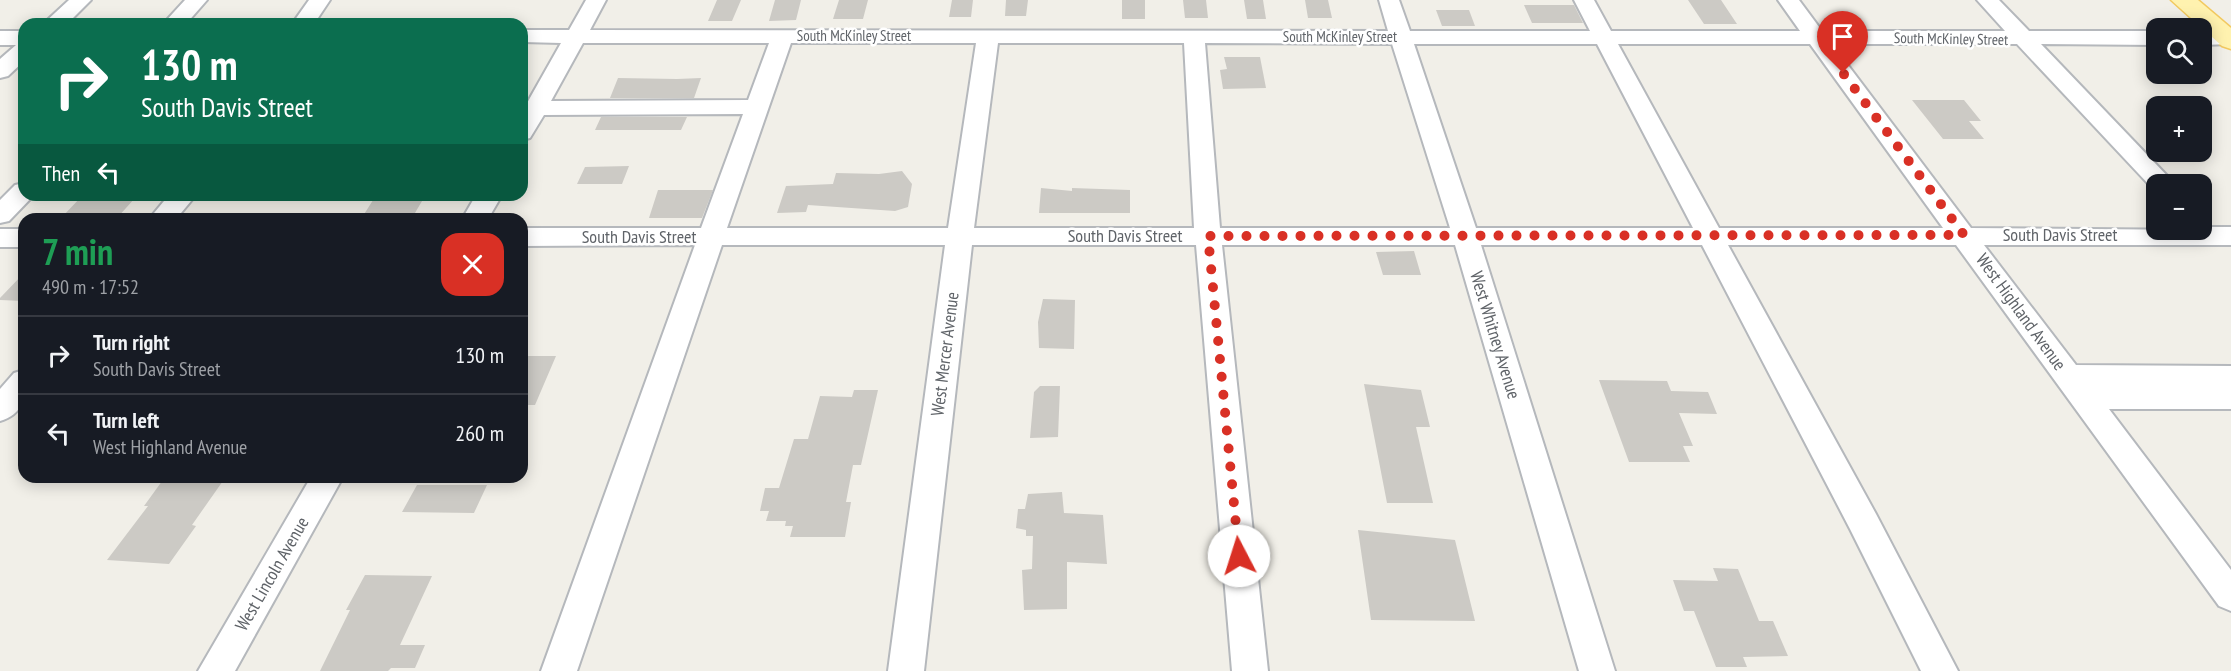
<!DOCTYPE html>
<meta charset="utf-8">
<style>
body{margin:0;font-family:"PT Sans Narrow",sans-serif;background:#20242c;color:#f1f3f6;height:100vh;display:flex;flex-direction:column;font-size:22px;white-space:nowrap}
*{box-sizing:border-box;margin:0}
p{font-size:20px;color:#9ea1a6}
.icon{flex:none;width:33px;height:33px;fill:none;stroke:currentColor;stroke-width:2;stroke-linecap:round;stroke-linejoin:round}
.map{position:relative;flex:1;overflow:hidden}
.panel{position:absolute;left:18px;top:213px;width:510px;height:270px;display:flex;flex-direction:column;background:#171b24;border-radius:18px;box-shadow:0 3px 15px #0003}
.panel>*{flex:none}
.hud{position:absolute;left:18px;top:18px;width:510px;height:183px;border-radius:18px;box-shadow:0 3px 15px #0003;background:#0b6e4f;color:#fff;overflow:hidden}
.fabs{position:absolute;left:2146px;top:18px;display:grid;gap:12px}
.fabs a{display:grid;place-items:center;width:66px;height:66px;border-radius:12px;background:#171b24;box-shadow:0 3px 15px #0003;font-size:30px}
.pin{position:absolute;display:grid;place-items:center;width:51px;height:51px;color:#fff;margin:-62px -26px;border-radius:50% 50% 50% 0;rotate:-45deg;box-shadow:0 0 6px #0007}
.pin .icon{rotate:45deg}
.me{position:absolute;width:66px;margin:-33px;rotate:355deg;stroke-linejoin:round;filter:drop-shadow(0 0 4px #0008)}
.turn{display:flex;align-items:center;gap:21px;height:126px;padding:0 24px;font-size:27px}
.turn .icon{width:78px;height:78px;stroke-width:2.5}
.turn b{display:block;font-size:42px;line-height:51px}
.then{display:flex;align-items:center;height:57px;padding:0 24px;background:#0003;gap:12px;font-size:22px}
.round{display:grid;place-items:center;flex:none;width:63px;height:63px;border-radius:18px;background:#20242c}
.headline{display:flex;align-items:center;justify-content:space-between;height:102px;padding:0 24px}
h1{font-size:36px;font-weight:600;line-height:45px;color:#1e9e55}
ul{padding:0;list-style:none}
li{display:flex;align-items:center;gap:18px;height:78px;padding:0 24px;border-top:2px solid #363941}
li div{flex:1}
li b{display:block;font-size:22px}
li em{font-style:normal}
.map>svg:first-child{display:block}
.building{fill:#cccac5}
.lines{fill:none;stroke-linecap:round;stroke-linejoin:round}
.minor-casing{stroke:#b5b8bc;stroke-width:4}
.major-casing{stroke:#f2c960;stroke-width:3}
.minor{fill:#fff;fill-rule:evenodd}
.major{fill:#fff2af;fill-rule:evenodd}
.route{stroke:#d93025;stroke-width:10;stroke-dasharray:0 18}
.labels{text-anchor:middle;stroke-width:5;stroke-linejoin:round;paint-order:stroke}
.far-street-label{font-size:15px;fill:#5f6368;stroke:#fff}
.street-label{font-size:18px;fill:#5f6368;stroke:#fff}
</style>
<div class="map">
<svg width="2231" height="671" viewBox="0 0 2231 671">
<rect width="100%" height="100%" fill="#f1efe8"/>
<!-- building -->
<path class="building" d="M717,0H741L732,21H708Z
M775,0H801L796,20L769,21Z
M839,0H868L863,19H833Z
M952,0H973L971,17H949Z
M1006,0H1028L1026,16H1005Z
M1122,0H1145V19H1122Z
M1183,0H1206L1208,18H1185Z
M1244,0H1263L1266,19H1247Z
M1305,0H1328L1332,18H1308Z
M1688,0H1721L1737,24H1704Z
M1524,5H1574L1583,23H1532Z
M1436,10H1469L1475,26H1442Z
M1224,57H1260L1266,88L1223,89L1220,70L1227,69Z
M618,78L677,79L701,78L694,98H610Z
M1912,100H1964L1981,121H1969L1984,139H1943Z
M601,117H687L681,130H595Z
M629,166L622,184H577L585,167Z
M902,171L912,184L908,207L895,211L808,205L806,212L777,213L786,186L833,184L836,173L879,174Z
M1041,188L1072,191V188L1130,190V213H1039Z
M658,190H713L702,218H649Z
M425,196L412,218L361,219L375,197Z
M81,197L135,198L117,218L62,217Z
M1414,251L1421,275H1383L1376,252Z
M24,273V301L0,300V298Z
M1043,299L1075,300L1074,349L1039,348L1038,322Z
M522,356H556L535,405H522Z
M1599,380L1667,381L1671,391L1708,392L1717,414L1679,413L1693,446H1683L1690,462H1629Z
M1364,384L1421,390L1430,427H1416L1433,503H1387Z
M1040,386H1060L1058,437L1030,438L1034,392Z
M854,390H878L861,465H853L846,502H851L845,537H790L793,526H785L786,521H766L769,511H760L765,488H779L794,439H808L820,396L852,397Z
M165,477L225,478L192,525L196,526L169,564L107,560L148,506H144Z
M417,485H487L474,513L402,512Z
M1062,492L1064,513L1103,515L1107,564L1067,562V609L1024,610L1022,570L1032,569L1033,536H1026V530L1016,528L1018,509H1025L1028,494Z
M1358,530L1455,540L1475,621L1371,620Z
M1713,568L1738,569L1759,621H1773L1788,656L1743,657L1747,667H1716L1694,611H1684L1673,580L1718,581Z
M365,575L432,576L400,645H425L415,668H391L388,671H320L350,610H346Z"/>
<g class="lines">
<defs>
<path id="minor" d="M69,0H91L67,24H43Z
M185,0H207L186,24H163Z
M309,0H330L314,24H292Z
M586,0H606L590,30L1388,31L1379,0H1399L1410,31H1590L1574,0H1594L1611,31H1800L1778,0H1799L1822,31H2005L1977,0H1999L2029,31H2157V45L2041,44L2175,184H2157V190L2153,189L2017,44H1832L1971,228L2202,230V227H2231V245H1984L2076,365L2231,366V409H2109L2231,570V611L2219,606L1956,245H1728L1876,514L1958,671H1921L1850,529L1702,245H1481L1615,671H1579L1455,245H1222L1268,671H1232L1196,245H972L924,671H888L945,245H722L577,671H541L695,245L522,246V228H701L743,114L544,115L530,138L522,140V112L561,43L522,42V30H569ZM583,43H769L748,100L551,101ZM791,43H976L948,228H727ZM998,43H1184L1194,228H974ZM1205,43L1392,44L1450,228H1220ZM1414,44H1597L1693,228H1476ZM1618,44H1810L1943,228H1719Z
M2231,30V44L2202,45V31Z
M0,31H24V61L8,76L0,78V59L16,45H0Z
M24,183V195H34L9,221L0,223V200L15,185Z
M169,195H196L176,219H149Z
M476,195H502L488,219H462Z
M0,229H24V247H0Z
M24,370C24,394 27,413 0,421V389L14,373Z
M311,477H343L235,671H198Z"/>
<path id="major" d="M2171,0H2198L2231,28V49L2222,46Z"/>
</defs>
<!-- minor casing -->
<use href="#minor" class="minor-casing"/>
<!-- major casing -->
<use href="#major" class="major-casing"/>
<!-- minor -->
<use href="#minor" class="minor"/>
<!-- major -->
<use href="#major" class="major"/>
</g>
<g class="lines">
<!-- route -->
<path class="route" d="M1239,556L1208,236L1964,235L1843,73"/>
</g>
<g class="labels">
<!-- far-street labels -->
<g class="far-street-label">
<text x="854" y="41">South McKinley Street</text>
<text x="1340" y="42">South McKinley Street</text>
<text transform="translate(1951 39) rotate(1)" y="5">South McKinley Street</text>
</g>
<!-- street labels -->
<g class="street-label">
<text x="2060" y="241">South Davis Street</text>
<text x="1125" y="242">South Davis Street</text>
<text x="639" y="243">South Davis Street</text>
<text transform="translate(2021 312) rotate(54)" y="6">West Highland Avenue</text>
<text transform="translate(1495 335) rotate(73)" y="6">West Whitney Avenue</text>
<text transform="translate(945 354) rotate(-83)" y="6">West Mercer Avenue</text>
<text transform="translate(272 574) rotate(-60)" y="6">West Lincoln Avenue</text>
</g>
</g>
</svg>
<div class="fabs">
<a><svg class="icon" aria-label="search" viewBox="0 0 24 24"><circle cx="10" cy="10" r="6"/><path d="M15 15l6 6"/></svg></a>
<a>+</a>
<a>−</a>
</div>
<div class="pin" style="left:1843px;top:73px;background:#d93025"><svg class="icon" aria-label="arrive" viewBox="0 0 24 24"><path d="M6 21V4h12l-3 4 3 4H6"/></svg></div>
<svg class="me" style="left:1239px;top:556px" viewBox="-20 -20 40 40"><circle r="19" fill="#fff"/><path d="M0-13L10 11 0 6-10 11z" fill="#d93025"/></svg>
<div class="hud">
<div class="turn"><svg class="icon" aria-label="right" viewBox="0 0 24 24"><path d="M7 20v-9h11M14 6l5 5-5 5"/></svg><div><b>130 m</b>South Davis Street</div></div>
<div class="then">Then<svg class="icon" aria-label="left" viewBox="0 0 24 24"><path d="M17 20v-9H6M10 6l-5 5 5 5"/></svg></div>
</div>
<section class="panel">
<div class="headline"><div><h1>7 min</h1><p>490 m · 17:52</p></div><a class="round" style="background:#d93025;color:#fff"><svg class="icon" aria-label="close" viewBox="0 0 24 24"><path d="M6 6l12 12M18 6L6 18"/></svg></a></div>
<ul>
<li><svg class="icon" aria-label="right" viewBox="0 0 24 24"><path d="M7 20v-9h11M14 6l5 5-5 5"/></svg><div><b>Turn right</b><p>South Davis Street</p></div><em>130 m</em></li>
<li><svg class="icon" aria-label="left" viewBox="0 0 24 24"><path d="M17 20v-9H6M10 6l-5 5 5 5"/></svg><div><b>Turn left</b><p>West Highland Avenue</p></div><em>260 m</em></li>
</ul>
</section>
</div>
